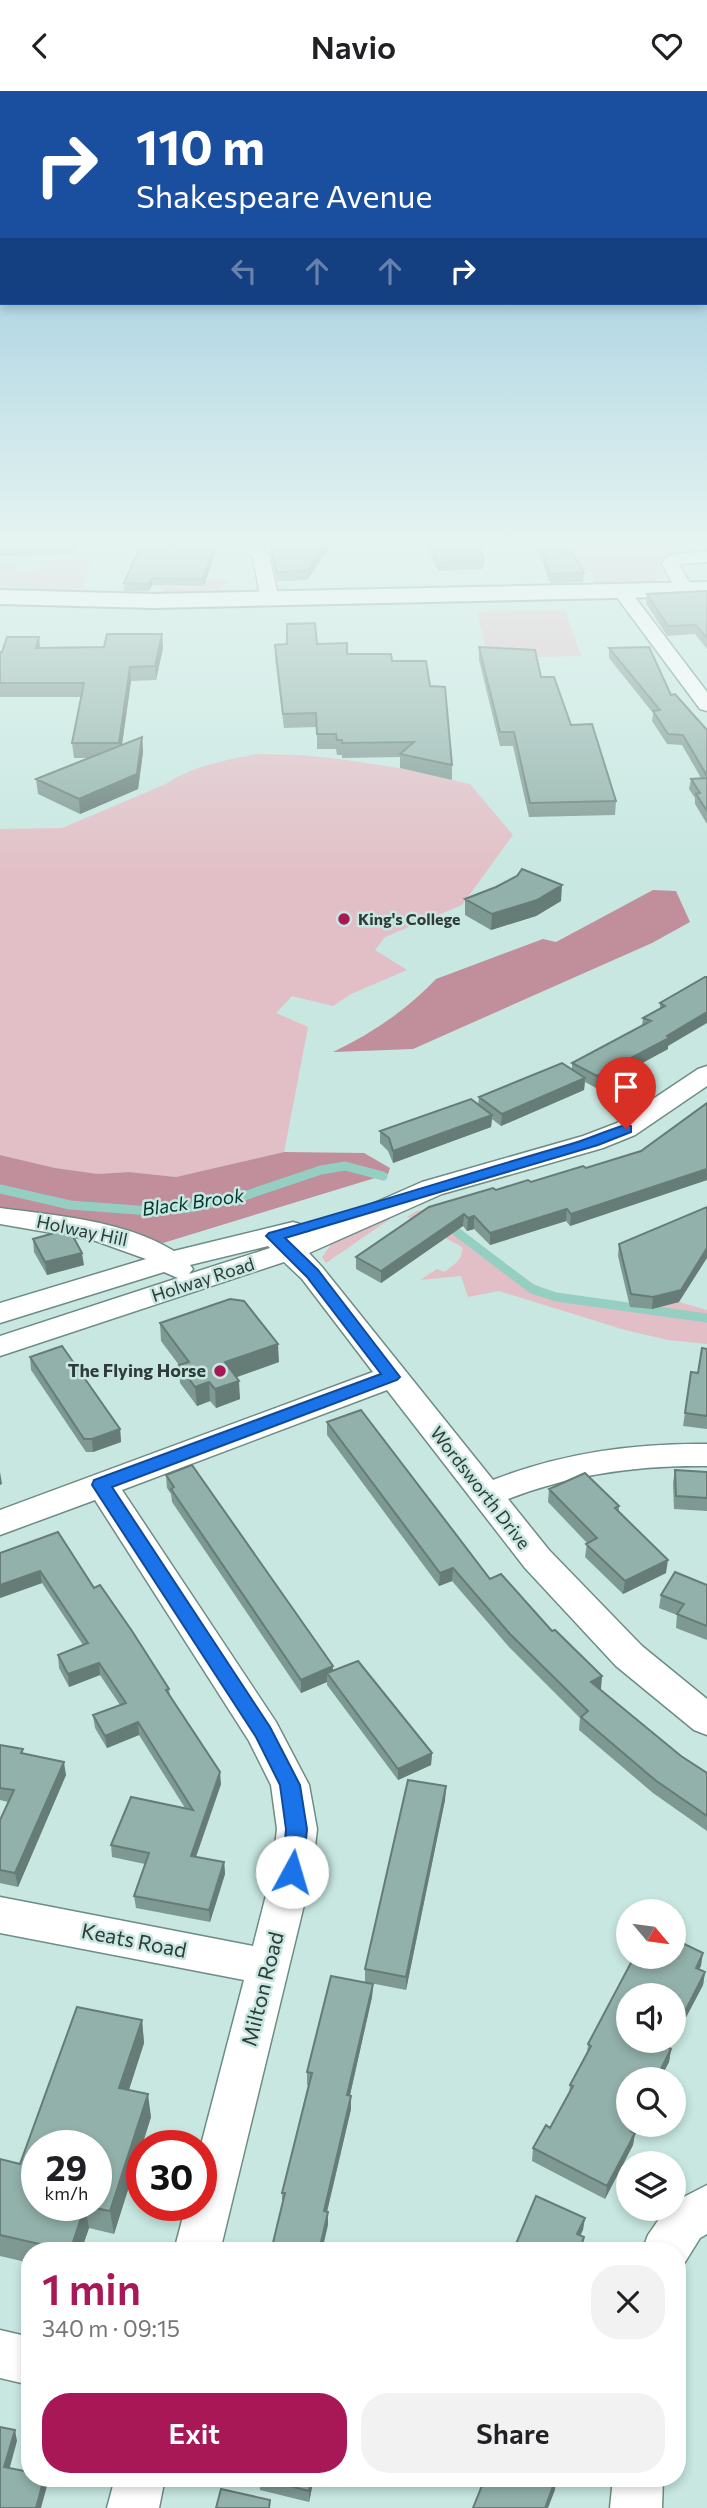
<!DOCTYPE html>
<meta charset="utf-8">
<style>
body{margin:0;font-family:Commissioner,sans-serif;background:#f2f2f2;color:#202124;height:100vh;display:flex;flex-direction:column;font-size:26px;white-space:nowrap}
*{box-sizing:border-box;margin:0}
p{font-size:23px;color:#757577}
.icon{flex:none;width:38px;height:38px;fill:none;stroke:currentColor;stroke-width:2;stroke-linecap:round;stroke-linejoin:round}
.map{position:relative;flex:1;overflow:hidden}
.panel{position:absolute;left:21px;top:2151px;width:665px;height:245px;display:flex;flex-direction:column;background:#fff;border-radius:28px;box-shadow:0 4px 10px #0003}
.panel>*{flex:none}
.guide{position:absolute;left:0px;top:0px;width:707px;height:214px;box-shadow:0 4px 10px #0003;background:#1a4fa0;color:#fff;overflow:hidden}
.needle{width:46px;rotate:119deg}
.buttons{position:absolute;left:616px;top:1808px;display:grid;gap:14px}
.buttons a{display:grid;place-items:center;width:70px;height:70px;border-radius:50%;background:#fff;box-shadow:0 4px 10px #0003;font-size:35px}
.speed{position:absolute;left:21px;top:2039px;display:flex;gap:14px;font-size:35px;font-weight:700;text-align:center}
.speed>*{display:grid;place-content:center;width:91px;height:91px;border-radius:50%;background:#fff;box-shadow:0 4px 10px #0003;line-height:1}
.speed small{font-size:18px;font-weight:400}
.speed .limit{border:10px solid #d22;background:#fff;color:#111}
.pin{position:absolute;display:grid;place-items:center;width:60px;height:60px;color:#fff;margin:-72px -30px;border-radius:50% 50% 50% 0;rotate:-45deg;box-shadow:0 0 7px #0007}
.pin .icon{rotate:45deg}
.me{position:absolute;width:77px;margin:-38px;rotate:6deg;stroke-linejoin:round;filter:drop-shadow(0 0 5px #0008)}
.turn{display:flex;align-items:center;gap:24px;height:147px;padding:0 21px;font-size:32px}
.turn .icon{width:91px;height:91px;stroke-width:2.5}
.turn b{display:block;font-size:49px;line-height:60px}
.lanes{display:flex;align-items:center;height:66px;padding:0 21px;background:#0003;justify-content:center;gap:35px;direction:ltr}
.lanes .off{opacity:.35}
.round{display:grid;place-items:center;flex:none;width:74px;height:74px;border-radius:28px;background:#f2f2f2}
.head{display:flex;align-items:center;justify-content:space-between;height:119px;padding:0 21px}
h1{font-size:42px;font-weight:600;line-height:52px;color:#a81856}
.action{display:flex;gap:14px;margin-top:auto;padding:14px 21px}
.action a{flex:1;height:80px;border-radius:28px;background:#a81856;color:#fff;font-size:28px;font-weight:600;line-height:80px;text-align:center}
.action a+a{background:#f2f2f2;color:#202124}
header{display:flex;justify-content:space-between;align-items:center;height:91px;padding:0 21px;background:#fff;font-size:32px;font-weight:600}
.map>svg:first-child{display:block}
.green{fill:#e2bec6}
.forest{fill:#c18e9b}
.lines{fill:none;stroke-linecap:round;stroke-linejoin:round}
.stream{stroke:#94cfc2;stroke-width:9}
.minor-casing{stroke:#6e8c85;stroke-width:3}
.secondary-casing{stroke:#6e8c85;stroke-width:4}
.minor{fill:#fff;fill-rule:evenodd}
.secondary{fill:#fff;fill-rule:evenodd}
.wall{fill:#7e9892}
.shaded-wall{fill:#667c77}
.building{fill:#92b1aa;stroke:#667c77;stroke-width:2;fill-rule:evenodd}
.route{fill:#1a73e8;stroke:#114b97;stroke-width:2}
.poi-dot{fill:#a81856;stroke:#c7e7e0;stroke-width:2.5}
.labels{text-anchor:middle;stroke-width:5;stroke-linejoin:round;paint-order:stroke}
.far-poi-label{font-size:16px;font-weight:bold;fill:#2e3b38;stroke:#c7e7e0;text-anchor:start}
.street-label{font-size:18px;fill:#2e3b38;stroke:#c7e7e0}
.poi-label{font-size:18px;font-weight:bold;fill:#2e3b38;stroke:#c7e7e0;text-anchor:end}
.water-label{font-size:19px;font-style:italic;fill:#00372f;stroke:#c7e7e0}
.near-street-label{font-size:21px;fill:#2e3b38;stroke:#c7e7e0}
</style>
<header><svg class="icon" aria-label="back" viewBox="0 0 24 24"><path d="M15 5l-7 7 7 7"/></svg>Navio<svg class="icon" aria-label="heart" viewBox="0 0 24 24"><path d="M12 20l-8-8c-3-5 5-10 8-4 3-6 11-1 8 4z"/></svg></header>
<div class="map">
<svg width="707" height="2417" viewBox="0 0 707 2417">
<rect width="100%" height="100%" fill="#c7e7e0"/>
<!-- green -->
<path class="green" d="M119,454H234L235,459L97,461L98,455Z
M563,454H702L703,456H679L681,461L661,469L659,475L664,486L649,493L597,496L592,481L577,480Z
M91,468L82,498H69L54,503L0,501V472H16L14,480L38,478L41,470Z
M222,488H228L226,494L221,495L220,499L254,500L258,503L161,504L166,496L199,497L202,491Z
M565,519L581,565L488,567L477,521Z
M255,663L302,664L339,668L400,677L470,693L513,744L462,814L385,846L375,859L407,879L351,903L333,915L292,905L276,922L308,936L284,1061L176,1086L129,1081L98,1083L55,1077L0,1064V738L62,737L166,693C192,675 224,670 255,663Z
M435,1116L468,1146L532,1192L551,1201L630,1216L652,1218L679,1211L707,1219V1253L668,1249L625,1239L499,1200L468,1206L461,1185L420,1189L437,1178L444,1181C453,1174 464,1169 462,1156L407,1126L417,1120Z
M403,1119L326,1172L322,1166L335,1148Z"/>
<!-- forest -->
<path class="forest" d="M653,799L676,800L690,831L652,852L413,958L333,961C371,943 407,919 436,888L543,848L556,851Z
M284,1061L364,1062L390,1077L388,1083L163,1152L92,1133L0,1119V1064L55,1077L98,1083L129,1081L176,1086Z"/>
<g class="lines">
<!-- stream -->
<path class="stream" d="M0,1098L70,1114L150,1120L188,1117L244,1105L321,1079L345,1075L383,1085
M449,1135L532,1198L556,1206L707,1227"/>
<defs>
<path id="minor" d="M240,454H258L269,465L279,508L276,512H264L261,508L253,467Z
M707,461V471L679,473L693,498L690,502H678L662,473L666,466L683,462Z
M622,496L628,497L707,601V620L700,618L613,501Z
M707,975V995L635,1044L603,1057L442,1103L309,1162L322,1176L493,1389C562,1362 634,1352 707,1353V1375C638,1374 572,1383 508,1408L549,1459L642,1555L707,1608V1644L694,1639L616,1575L525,1477L387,1299L122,1399L276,1631L309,1694L317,1738L312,1781L220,2160H174L186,2114H201V2054L244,1889L0,1842V1806L253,1855L272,1781L277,1738L271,1694L249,1650L95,1409L0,1444V1419L373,1281L302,1188L284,1171L0,1265V1245L178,1187L164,1181L0,1232V1212L146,1168L93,1149L0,1133V1117C58,1125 123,1129 174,1160L293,1131L303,1134L307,1140L306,1142L422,1091L583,1045L617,1032L698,978ZM268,1155L270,1157L189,1183L193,1178L190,1174Z
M707,2094V2143L700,2147L682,2176L677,2178V2160H642L648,2144L666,2118H674V2111Z
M0,2239L30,2246V2294L0,2287Z
M115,2387H165L159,2417H107Z
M613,2387H663L662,2417H610Z"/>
<path id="secondary" d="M707,491V505L154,517L0,513V499L154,503Z"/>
</defs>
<!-- minor casing -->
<use href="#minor" class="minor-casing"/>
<!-- secondary casing -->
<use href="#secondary" class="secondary-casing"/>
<!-- minor -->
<use href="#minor" class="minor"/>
<!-- secondary -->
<use href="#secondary" class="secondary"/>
</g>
<!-- wall -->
<path class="wall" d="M0,454H75V463L0,465Z
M170,454H218L204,495L152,494L149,500H124V492L166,459Z
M270,454H331L307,489L277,490L270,462Z
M426,454H479L484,469L483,478L438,480Z
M536,454H564L566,461L584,482L583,491L550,492Z
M707,500V558L695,543L667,545L646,512L647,503Z
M162,543L163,557L156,589L131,590L122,654L142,646L143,661L138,698L80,723L38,703L36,688L90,667H74L72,652L81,606H0V561H2L39,546L40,557L104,556Z
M317,553L347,563L392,570L430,595L452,674V689L400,677V666L342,667V664H337L336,658H317V636L284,637L275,567V554Z
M479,556L541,586L616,710L615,724L529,726L513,655H500L479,569Z
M609,557L671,604L707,639V733L695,713V707L689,698L691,688L701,687L682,654L667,653L652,630L653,622L609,567Z
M496,796L561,810L536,825L491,839L465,824V808Z
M705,886L668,955V958L596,997L585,991L584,999L501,1035L492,1028L491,1036L393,1072L388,1060L380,1052V1040L478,1014L479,1006L572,978V972L642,935L643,927L660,918V912Z
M707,1012V1089L570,1135L566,1130L490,1154L474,1138L467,1140L463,1135L381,1192L356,1178V1166L496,1099L586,1077L641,1060Z
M33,1148L84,1174L47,1184L34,1161Z
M619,1153L679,1211L652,1218L630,1216L618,1165Z
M160,1232L279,1271L236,1286L240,1308L216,1317L210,1310L197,1315L180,1292L179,1274L161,1250Z
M707,1258V1338L683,1335L691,1281L698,1282Z
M30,1266L120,1338L121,1351L93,1361H86L31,1279Z
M327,1331L490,1488L552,1540L602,1585L600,1598L681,1665L707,1682V1740L653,1702L579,1639L580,1627L509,1556L452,1490L439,1495L327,1344Z
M675,1379L707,1381V1420L674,1418L673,1392Z
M166,1384L333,1575V1580L432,1662L431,1674L398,1689L327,1594V1591L301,1602L172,1411L171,1403L167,1397Z
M549,1398L619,1415V1421L666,1482L623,1503L585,1466L587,1452L548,1411Z
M0,1462L94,1497L169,1598L170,1605L221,1693L196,1766L224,1771L225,1783L210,1831L136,1817L134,1805L145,1773L112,1766L111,1754L185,1717L139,1644L107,1657L95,1637L93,1624L120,1614L100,1584L69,1596L59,1577L58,1564L83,1554L42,1492L0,1507Z
M707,1494V1549L676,1537L677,1524L659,1517L661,1504Z
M0,1654L23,1658V1663L66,1684L18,1796L0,1792V1729L8,1711L0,1709Z
M446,1695L445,1709L406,1899L365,1891V1878Z
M701,1875L699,1878L705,1881L703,1894L670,1957L671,1958L669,1971L660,1988H628V2034H638L635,2041L633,2054L605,2108L532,2070L533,2057L550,2037L569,2003L570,1994L587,1963L588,1953Z
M373,1893L372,1906L350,2004L351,2005V2018L327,2121L328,2134L282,2112V2102L308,1994H307V1981Z
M142,1929L144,1952L129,1999L151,2026L114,2143L89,2137L81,2160H30V2172L0,2165V2068L20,2073Z
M259,2387H314L309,2411L260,2399Z"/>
<!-- shaded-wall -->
<path class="shaded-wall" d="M215,454H218L204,495L203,488Z
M325,454H331L307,489V480Z
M152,487V494L149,500V493Z
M162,543L163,557L156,589L155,575Z
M39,546L40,559L36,557Z
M130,576L131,590L120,667L119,652Z
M142,646L143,661L138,698L80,723L79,708Z
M562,794L561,810L536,825L491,839L492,823Z
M707,921V932L668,955V958L596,997L597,985Z
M585,987L584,999L501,1035L502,1023Z
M492,1024L491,1036L393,1072V1060Z
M707,1078V1089L570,1135L571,1123Z
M567,1118L566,1130L490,1154V1142Z
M464,1123L463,1135L381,1192V1180Z
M474,1125V1138L467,1140L468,1127Z
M707,1157V1167L679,1211L652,1218L653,1206Z
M82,1162L84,1174L47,1184L45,1171Z
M278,1253L279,1271L226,1290L225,1271Z
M239,1290L240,1308L216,1317L215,1298Z
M209,1291L210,1310L197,1315L195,1296Z
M120,1338L121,1351L93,1361L92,1348Z
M0,1381L2,1393L0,1394Z
M668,1469L666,1482L623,1503L625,1490Z
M453,1477L452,1490L439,1495L440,1482Z
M40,1480L42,1492L0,1507V1494Z
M99,1572L100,1584L69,1596L68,1583Z
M333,1575V1588L327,1582V1591L301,1602V1589Z
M602,1585L601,1598L590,1604L591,1591Z
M138,1631L139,1644L107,1657L105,1645Z
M432,1662L431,1674L398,1689V1678Z
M64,1671L66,1684L18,1796L15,1782Z
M220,1681L221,1693L192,1777L191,1765Z
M446,1695L445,1709L406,1899V1886Z
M224,1771L225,1783L210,1831L209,1819Z
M703,1862L701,1875L693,1890L696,1877Z
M705,1881L703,1894L664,1968L667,1956L670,1950H674V1942Z
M373,1893L372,1906L347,2017V2004Z
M142,1929L144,1952L122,2020L119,1997Z
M671,1958L669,1971L660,1988H656Z
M148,2003L151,2026L114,2143L110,2120Z
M351,2005V2018L324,2133V2120Z
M634,2034H638L629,2052L631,2040Z
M635,2042L633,2054L605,2108L607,2095Z
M85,2115L89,2137L81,2160H70Z
M328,2121V2134L322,2160H319Z
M585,2127L583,2139L575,2155L577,2143Z
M584,2146L582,2160H579Z
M15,2339L17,2350L7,2387L4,2376Z
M44,2387H45L47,2395L41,2417H36Z
M312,2387H314L309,2411V2400Z
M556,2387L555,2399L548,2417H545Z"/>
<!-- building -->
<path class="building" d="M170,454H215L203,488L152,487L149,493L124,492L139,459H166Z
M270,454H325L307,480L277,481Z
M431,454H479L484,469L438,471Z
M540,454H564L566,461H572L584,482L550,483Z
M707,500V547L696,534L668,535L647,503Z
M315,532L317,553L347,552V563H391L392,570H426L430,595L445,596L452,674L400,663L414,651L342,652V649H337L336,643H317L316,622L283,623L275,554L287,553V533Z
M107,543H162L155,575L130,576L119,652H72L84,592H0V561H2L7,546H39L36,557L104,556Z
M479,556L535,559L541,586H554L571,634L592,633L616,710L530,712L514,641H500Z
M649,556L671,604L675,603L707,639V685L683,644L668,643L653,620L660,619L609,557Z
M142,646L137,683L79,708L36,688Z
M707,687V720L696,703L700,702L691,688Z
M522,778L562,794L537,809L492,823L465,808L496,796L517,785Z
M705,886H707V921L667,945L669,947L597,985L572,972L651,930L643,927L665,915L660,912Z
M562,972L585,987L502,1023L479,1006Z
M471,1008L492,1024L393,1060L389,1047L380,1040Z
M707,1012V1078L571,1123L567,1118L490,1142L474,1125L468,1127L464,1123L381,1180L356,1166L429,1116L493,1097L496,1099L528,1089L531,1091L583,1075L586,1077L641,1060Z
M707,1116V1157L681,1199L653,1206L631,1203L619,1153Z
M69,1138L82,1162L45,1171L33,1148Z
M230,1208L244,1210L278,1253L225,1271L239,1290L215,1298L209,1291L195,1296L179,1274L189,1271L160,1232Z
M62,1255L120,1338L92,1348H84L30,1266Z
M702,1257L707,1258V1325L685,1322L691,1281L698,1282Z
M361,1319L490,1488L501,1483L552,1540L555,1539L602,1585L591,1591L681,1665L707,1682V1725L655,1689L581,1626L588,1620L510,1543L453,1477L440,1482L327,1331Z
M192,1374L333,1575L301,1589L171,1398L174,1396L166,1384Z
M675,1379L707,1381V1407L676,1405Z
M585,1382L619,1415L615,1417L668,1469L625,1490L586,1453L597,1447L549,1398Z
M58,1441L94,1497L100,1494L132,1540L169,1598L166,1599L220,1681L191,1765L224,1771L209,1819L134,1805L149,1762L111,1754L131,1706L193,1719L138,1631L105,1645L93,1624L126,1612L99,1572L68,1583L58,1564L88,1552L40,1480L0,1494V1462Z
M675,1481L707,1494V1535L677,1523L684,1513L661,1504Z
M358,1570L432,1662L398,1678L327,1582Z
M0,1654L23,1658L21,1662L64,1671L15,1782L0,1779V1729L14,1699L0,1697Z
M408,1689L446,1695L406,1886L365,1878Z
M674,1848L703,1862L696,1877L705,1881L674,1942V1904H628V1950H670L667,1956L671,1958L656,1988H628V2034H634L631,2040L635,2042L607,2095L533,2057L546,2034L550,2037L573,1995L570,1994L591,1955L588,1953L634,1866H674Z
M331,1885L373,1893L347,2004L351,2005L324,2120L328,2121L319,2160H271L285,2102H282L312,1982L307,1981Z
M77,1916L142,1929L119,1997L148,2003L110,2120L85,2115L70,2160L0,2144V2068L20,2073ZM37,2054H96V2114H37Z
M536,2105L585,2127L577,2143L584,2146L579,2160H513Z
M0,2336L15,2339L4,2376L30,2381V2387H44L36,2417H0Z
M259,2387H312L309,2400Z
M485,2387H556L545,2417H473Z
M221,2398L270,2409L269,2417H216Z"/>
<!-- sky -->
<linearGradient id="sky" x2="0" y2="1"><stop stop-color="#86bfd9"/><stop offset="0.57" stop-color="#e6f4f1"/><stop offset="1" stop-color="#e6f4f1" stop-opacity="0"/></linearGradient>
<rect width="707" height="793" fill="url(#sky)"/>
<!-- route -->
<path class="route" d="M626,1034L631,1035V1041L598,1054L285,1147L318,1179L397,1282L400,1286L397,1289L112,1396L270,1636L300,1694L307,1738L303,1781L300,1787L292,1790L285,1787L282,1781L286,1738L280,1694L256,1646L92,1394L94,1389L381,1283L307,1186L266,1145L269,1142C370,1114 469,1082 571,1053C589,1048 607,1039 626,1034Z"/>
<!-- markers -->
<g class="poi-dot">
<circle cx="344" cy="828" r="7"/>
<circle cx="220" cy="1280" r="7"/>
</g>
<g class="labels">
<!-- far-poi labels -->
<g class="far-poi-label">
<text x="358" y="834">King's College</text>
</g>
<!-- street labels -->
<g class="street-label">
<text transform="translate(82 1140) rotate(12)" y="6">Holway Hill</text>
<text transform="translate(203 1189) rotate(-18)" y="6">Holway Road</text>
<text transform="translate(480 1397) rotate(52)" y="6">Wordsworth Drive</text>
</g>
<!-- poi labels -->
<g class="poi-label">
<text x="206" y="1286">The Flying Horse</text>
</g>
<!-- water labels -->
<g class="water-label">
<text transform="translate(193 1111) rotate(-8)" y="7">Black Brook</text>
</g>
<!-- near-street labels -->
<g class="near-street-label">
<text transform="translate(134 1850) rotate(11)" y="7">Keats Road</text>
<text transform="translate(263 1898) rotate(-76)" y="7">Milton Road</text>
</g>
</g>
</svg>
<div class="buttons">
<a><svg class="needle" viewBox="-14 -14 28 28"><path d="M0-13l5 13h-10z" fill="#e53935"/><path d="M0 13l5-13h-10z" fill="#757577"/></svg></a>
<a><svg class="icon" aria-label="sound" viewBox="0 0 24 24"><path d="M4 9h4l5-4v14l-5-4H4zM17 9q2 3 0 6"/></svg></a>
<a><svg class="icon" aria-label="search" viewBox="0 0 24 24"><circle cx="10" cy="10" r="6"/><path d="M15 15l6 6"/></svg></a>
<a><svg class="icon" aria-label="layers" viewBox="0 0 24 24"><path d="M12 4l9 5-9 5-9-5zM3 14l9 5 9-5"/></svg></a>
</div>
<div class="speed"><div>29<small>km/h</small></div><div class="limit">30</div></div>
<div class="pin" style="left:626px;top:1038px;background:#d93025"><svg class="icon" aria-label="arrive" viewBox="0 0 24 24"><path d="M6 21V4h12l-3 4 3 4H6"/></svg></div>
<svg class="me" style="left:292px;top:1781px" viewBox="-20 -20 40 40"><circle r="19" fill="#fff"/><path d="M0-13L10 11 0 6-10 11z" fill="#1a73e8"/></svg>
<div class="guide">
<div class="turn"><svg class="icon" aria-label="right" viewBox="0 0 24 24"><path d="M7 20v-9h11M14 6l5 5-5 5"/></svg><div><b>110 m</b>Shakespeare Avenue</div></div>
<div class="lanes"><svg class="icon off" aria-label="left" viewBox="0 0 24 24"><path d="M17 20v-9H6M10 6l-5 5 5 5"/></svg><svg class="icon off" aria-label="ahead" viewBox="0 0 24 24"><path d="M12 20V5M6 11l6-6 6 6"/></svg><svg class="icon off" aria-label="ahead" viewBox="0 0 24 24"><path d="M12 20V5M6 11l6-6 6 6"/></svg><svg class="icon" aria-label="right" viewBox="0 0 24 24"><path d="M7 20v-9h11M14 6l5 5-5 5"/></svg></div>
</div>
<section class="panel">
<div class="head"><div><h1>1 min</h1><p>340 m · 09:15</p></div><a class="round"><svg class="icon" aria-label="close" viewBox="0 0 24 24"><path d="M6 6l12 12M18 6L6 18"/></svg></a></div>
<div class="action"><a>Exit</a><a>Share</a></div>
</section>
</div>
